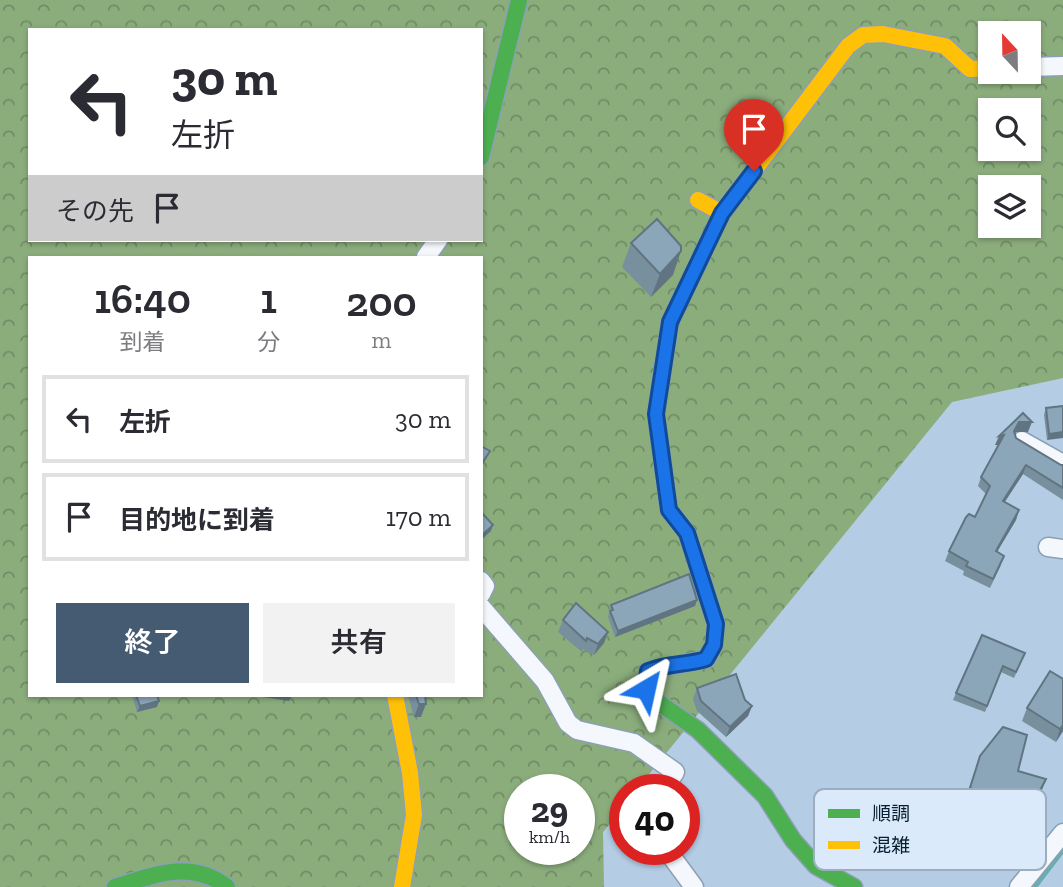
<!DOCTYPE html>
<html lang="ja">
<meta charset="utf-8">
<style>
body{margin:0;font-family:"Zilla Slab","Noto Sans JP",serif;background:#f2f2f3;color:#2b2b33;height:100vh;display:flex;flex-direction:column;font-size:26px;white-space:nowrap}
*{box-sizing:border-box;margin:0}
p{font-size:23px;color:#7c7c81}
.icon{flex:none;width:38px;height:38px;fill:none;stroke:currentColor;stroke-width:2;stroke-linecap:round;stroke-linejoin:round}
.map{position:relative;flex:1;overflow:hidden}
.drawer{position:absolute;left:28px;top:256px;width:455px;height:441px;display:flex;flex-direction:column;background:#fff;border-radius:0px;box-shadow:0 2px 5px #0004}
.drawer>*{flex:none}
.banner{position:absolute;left:28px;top:28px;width:455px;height:214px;border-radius:0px;box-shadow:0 2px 5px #0004;background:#fff;color:#2b2b33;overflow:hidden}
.needle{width:46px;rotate:338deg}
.tools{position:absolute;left:978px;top:21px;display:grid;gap:14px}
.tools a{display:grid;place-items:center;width:63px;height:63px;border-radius:0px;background:#fff;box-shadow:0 2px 5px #0004;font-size:35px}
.speed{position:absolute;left:504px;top:774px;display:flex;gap:14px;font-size:35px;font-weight:700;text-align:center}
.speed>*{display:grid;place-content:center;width:91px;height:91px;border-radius:50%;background:#fff;box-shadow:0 2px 5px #0004;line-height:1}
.speed small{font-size:18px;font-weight:400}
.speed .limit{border:10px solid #d22;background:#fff;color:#111}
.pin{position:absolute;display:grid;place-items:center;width:60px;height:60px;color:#fff;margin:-72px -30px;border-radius:50% 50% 50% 0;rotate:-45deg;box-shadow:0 0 7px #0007}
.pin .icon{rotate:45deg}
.me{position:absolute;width:77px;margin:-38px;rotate:36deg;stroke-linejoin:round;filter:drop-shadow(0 0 5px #0008)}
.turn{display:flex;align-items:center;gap:24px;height:147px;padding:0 28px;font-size:32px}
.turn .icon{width:91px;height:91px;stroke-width:2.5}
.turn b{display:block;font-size:49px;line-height:60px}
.then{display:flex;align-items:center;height:66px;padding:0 28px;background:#0003;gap:14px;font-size:26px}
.eta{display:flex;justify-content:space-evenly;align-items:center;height:119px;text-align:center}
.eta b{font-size:42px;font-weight:600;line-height:49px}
.button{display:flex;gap:14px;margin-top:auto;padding:14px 28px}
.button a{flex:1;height:80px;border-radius:0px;background:#445b71;color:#fff;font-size:28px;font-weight:600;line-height:80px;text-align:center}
.button a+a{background:#f2f2f3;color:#2b2b33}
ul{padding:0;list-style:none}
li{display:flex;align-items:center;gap:21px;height:88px;margin:0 14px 10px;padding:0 14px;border:4px solid #e1e1e2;border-radius:0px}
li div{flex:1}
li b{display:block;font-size:26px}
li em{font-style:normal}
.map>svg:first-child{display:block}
.forest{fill:url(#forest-crowns);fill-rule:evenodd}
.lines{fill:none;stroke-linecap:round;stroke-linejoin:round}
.stream{stroke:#68aeb0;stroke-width:6}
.street-casing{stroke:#8ba0b4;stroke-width:21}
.fast-casing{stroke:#8ba0b4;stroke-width:19}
.slow-casing{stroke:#8ba0b4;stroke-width:19}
.street{stroke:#f4f7fb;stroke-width:18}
.fast{stroke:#4caf50;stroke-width:16}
.slow{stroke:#ffc107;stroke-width:16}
.wall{fill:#788f9e}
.shaded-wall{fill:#617481}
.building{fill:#8ba6b8;stroke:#617481;stroke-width:2}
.route-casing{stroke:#114b97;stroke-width:18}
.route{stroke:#1a73e8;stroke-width:12}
.key{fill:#daeafb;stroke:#9badbf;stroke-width:2}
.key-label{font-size:19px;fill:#081e33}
</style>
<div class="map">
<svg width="1063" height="887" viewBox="0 0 1063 887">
<defs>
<pattern id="forest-crowns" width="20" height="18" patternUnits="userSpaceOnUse" patternTransform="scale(1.75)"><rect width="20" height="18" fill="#8bad7c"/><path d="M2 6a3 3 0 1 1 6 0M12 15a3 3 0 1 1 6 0" fill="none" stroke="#708c66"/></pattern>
</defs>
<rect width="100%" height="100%" fill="#b4cce4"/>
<!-- forest -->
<path class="forest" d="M0,0H1063V378L952,402L637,789H625V805L603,832L604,887H0ZM30,30H481V240H30ZM990,33H1029V72H990ZM990,110H1029V149H990ZM990,187H1029V226H990ZM30,257H481V695H30ZM520,789H579V849H520Z"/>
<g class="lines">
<!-- stream -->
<path class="stream" d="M1034,887L1063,849"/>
<defs>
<path id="street" d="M1029,67L1063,66
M426,257L438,240
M1022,441L1063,464
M1048,547L1063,549
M481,581L485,586L481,594
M481,607L545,681L568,723L577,730L634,743L675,772L664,789
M666,849L694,887
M1019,887L1063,833"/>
<path id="fast" d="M481,157L519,0
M722,213L670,322L656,414L669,510L687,533L716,624L714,645L707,659L648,671L646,689L658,702L698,730L765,796L793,840L816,866L854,887
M115,887C154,875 192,859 227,887"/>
<path id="slow" d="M698,200L722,213L848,46L863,35L883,34L945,46L970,69L990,68
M395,695L410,773L414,815L402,887"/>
</defs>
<!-- street casing -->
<use href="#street" class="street-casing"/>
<!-- fast casing -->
<use href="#fast" class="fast-casing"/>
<!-- slow casing -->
<use href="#slow" class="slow-casing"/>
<!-- street -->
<use href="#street" class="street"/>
<!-- fast -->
<use href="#fast" class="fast"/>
<!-- slow -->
<use href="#slow" class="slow"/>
</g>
<!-- wall -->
<path class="wall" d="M631,243L673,275L651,297L622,267Z
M1063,406L1047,440L1044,415L1046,408Z
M1023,413L1028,432H1016L1015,433L1016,438L1061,465H1063V500L1023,474L1005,502L1019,510L1016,520L997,552L1001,565L990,588L963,575L964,571L945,561L949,551L975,517L986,494L978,486L981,477L999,445H995Z
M697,600L695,606L615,637L608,617L611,605Z
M563,620L608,632L604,643L594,655L583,649L582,652L558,632Z
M1025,653L1014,678L1001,672L985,712L953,700L956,693Z
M1063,679V731L1056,742L1022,721L1027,708Z
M697,688L745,700L752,706L748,716L726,737L697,711L693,699Z
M132,695H157V707L137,712Z
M408,695H425L421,717H414Z
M980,756L1018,771L1046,779L1037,803L1019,838L998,828L994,837L967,828L971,815L961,812Z"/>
<!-- shaded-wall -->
<path class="shaded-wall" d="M681,251L673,275L651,297L660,274Z
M1019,422H1032L1028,432H1016L1011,440Z
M1063,432V438L1047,440L1049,434Z
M1004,435L1001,445H995L999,436Z
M1026,465L1023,474L999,510L1003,501Z
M1019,510L1016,520L992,560L996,551Z
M493,525L491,531L481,540V536Z
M697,600L695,606L615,637L618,631Z
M608,632L604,643L594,655L598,644Z
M264,695H292L289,701L263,697Z
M159,701L157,707L137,712L140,706Z
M419,704H426L421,717H414Z
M752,706L748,716L726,737L730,727Z
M1063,725V731L1056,742L1060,729Z
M1046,779L1037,803L1019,838L1027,815Z"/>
<!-- building -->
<path class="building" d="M657,219L681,246V251L660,274L631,243Z
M1063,406V432L1049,434L1046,408Z
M1023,413L1032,422H1019L1014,431L1016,438L1061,465H1063V488L1026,465L1003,501L1019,510L996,551L1004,556L993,579L966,566L968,562L949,551L966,517L969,514L975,517L990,486L981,477L1004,435L999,436Z
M481,446L490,451L481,465Z
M481,512L493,525L481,536Z
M689,574L697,600L618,631L610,611L613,610L611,605Z
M576,603L608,632L598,644L587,638L586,641L563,620Z
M982,635L1025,653L1016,672L1003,666L987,706L956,693Z
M1050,671L1063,679V725L1060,729L1027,708Z
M736,674L745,700L752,706L730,727L701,701L697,688Z
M136,695H157L159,701L140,706Z
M416,695H425L426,704H419Z
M1003,727L1027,735L1018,771L1046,779L1027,815L1006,804L1003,813L976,804L980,792L970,788L980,756Z"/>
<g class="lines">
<defs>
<path id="route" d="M646,689L648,671C668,663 687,665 706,659L714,645L716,624L687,533L669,510L656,414L670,322L722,213L754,171"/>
</defs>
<!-- route casing -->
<use href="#route" class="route-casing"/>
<!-- route -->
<use href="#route" class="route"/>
</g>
<!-- legend -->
<rect x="814" y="789" width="232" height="81" rx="10" class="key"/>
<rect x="828" y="809" width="32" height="9" fill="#4caf50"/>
<rect x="828" y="841" width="32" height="8" fill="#ffc107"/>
<g class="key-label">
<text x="872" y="820">順調</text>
<text x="872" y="852">混雑</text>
</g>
</svg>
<div class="tools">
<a><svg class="needle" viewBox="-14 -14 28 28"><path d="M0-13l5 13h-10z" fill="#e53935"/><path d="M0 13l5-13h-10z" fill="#7c7c81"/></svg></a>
<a><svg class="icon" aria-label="search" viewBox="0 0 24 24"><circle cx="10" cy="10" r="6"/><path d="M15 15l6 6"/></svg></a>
<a><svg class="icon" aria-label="layers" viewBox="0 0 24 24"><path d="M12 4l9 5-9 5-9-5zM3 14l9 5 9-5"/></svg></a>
</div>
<div class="speed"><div>29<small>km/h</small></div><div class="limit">40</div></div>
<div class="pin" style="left:754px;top:171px;background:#d93025"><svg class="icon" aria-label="arrive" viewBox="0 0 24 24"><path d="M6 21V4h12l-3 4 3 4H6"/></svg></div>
<svg class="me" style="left:646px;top:689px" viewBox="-20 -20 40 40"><path d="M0-17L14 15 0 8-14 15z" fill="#1a73e8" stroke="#fff" stroke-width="4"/></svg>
<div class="banner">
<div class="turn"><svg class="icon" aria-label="left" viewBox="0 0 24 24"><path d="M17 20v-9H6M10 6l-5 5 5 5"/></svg><div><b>30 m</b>左折</div></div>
<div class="then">その先<svg class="icon" aria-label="arrive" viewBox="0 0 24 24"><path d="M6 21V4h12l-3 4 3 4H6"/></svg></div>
</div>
<section class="drawer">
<div class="eta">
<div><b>16:40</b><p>到着</p></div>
<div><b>1</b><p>分</p></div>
<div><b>200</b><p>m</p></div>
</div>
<ul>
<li><svg class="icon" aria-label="left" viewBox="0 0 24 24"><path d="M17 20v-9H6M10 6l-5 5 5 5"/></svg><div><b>左折</b></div><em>30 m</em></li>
<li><svg class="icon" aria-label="arrive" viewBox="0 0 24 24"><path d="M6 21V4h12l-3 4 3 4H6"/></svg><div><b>目的地に到着</b></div><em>170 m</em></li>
</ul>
<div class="button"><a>終了</a><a>共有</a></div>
</section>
</div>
